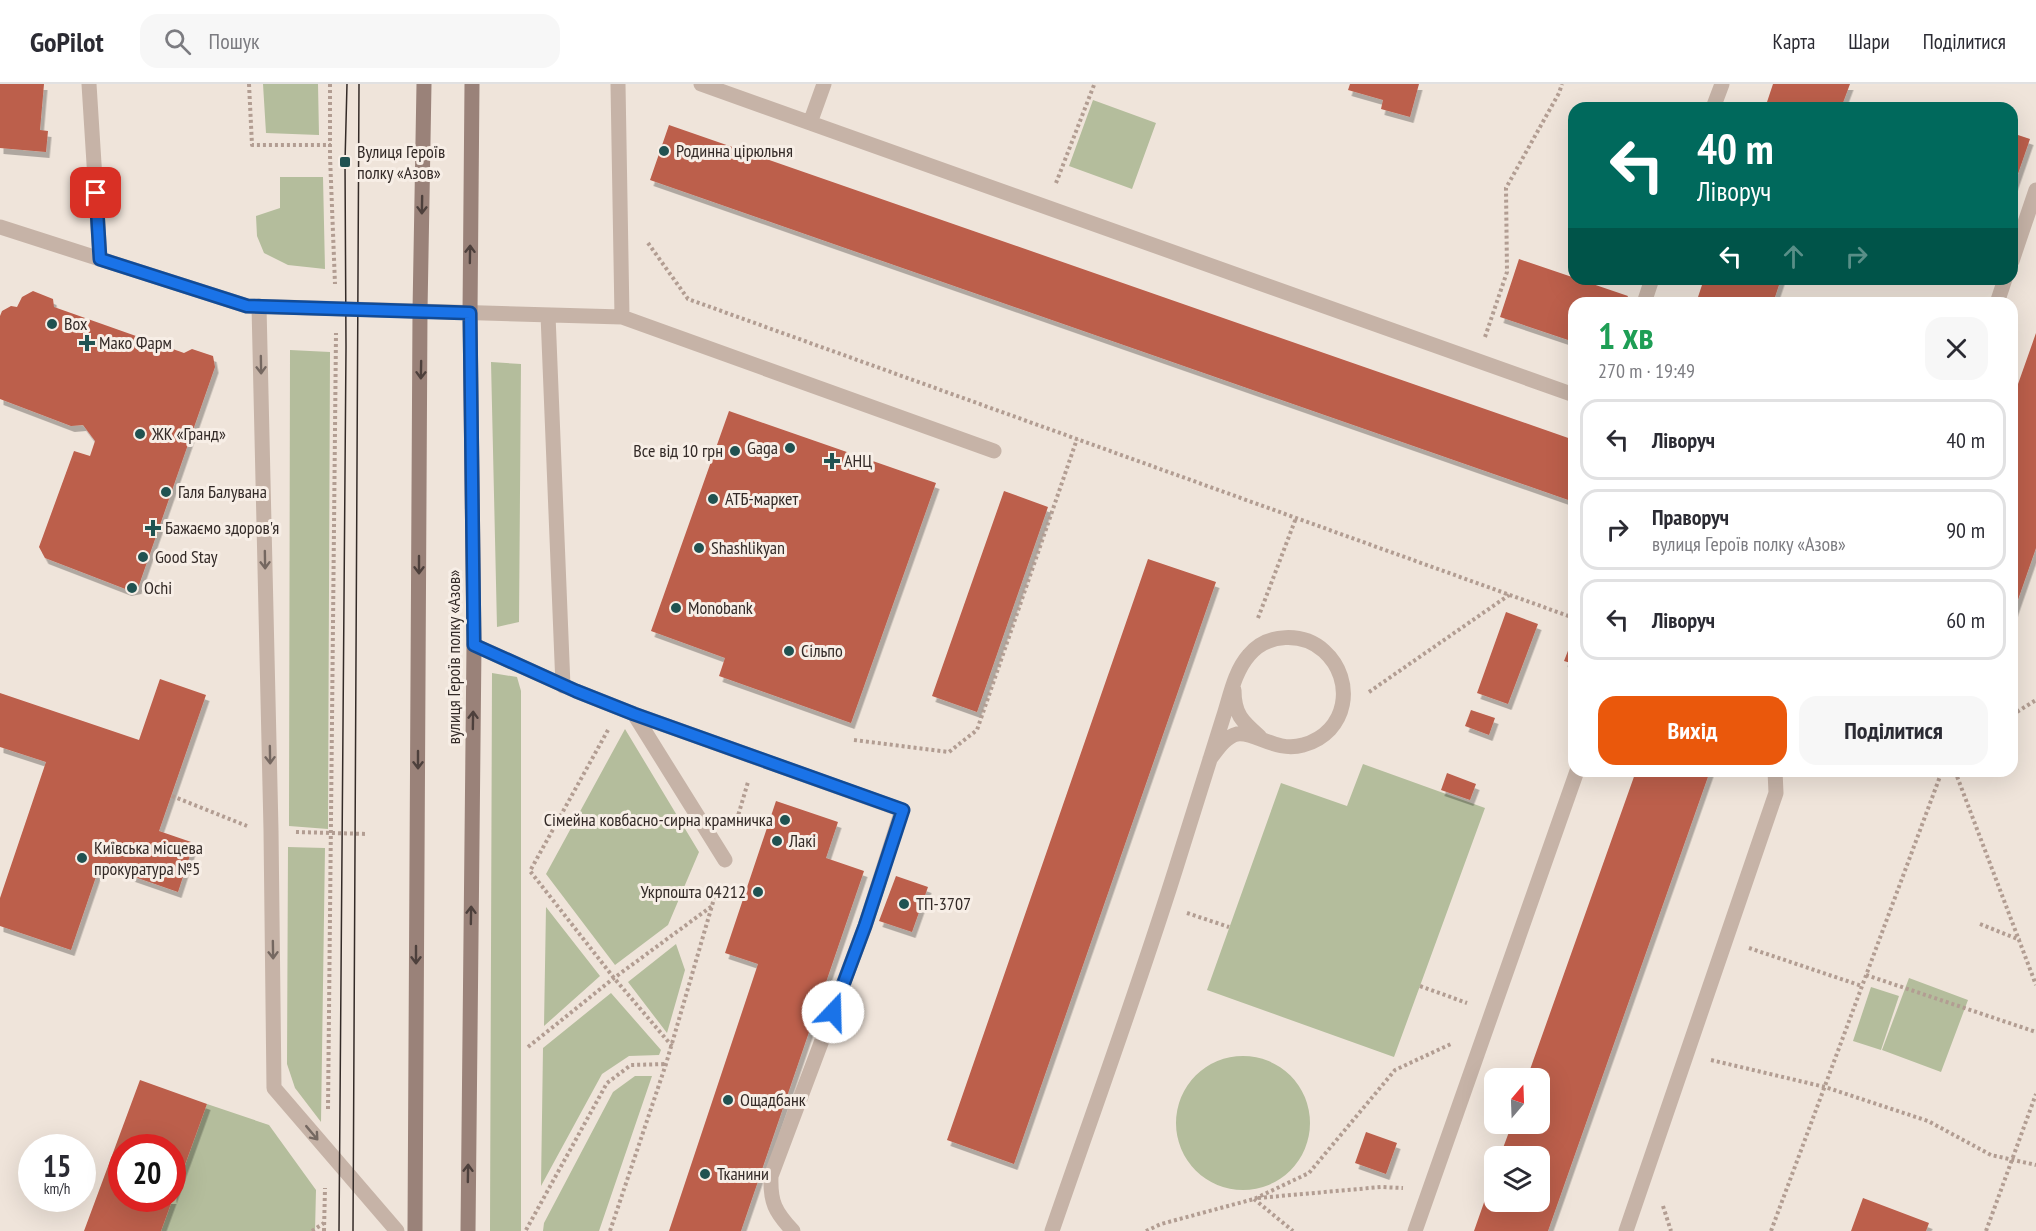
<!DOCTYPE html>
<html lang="uk">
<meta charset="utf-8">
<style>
body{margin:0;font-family:"PT Sans Narrow",sans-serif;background:#f7f7f7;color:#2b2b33;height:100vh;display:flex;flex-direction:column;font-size:22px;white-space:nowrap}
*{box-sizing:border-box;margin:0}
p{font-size:20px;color:#7c7c81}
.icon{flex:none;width:33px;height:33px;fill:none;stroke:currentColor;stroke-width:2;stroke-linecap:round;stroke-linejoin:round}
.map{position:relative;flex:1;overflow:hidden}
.sheet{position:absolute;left:1568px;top:213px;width:450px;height:480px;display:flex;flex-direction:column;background:#fff;border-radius:18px;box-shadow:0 6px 24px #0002}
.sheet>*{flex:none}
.top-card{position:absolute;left:1568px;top:18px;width:450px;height:183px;border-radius:18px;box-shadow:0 6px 24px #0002;background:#00695c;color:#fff;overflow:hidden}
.needle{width:39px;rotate:19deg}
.tools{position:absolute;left:1484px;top:984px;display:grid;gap:12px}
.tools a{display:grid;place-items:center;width:66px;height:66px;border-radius:12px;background:#fff;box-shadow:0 6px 24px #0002;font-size:30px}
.speed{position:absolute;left:18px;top:1050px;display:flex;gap:12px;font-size:30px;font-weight:700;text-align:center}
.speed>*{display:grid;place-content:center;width:78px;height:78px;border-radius:50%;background:#fff;box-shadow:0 6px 24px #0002;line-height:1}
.speed small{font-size:15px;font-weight:400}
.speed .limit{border:9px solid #d22;background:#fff;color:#111}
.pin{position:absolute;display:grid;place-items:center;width:51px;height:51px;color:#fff;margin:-26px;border-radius:12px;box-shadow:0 3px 9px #0006}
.me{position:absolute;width:66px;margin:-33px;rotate:21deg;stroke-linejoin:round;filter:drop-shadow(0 0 4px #0008)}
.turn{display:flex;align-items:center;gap:21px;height:126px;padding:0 30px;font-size:27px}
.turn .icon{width:78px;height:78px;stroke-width:2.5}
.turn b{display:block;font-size:42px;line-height:51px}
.lanes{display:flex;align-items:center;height:57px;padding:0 30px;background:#0003;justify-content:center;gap:30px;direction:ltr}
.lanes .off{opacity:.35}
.round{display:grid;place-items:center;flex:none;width:63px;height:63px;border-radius:18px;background:#f7f7f7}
.overview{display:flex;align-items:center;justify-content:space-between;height:102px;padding:0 30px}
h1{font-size:36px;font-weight:700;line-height:45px;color:#1e9e55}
.primary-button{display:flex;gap:12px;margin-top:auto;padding:12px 30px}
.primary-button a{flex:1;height:69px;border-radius:18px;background:#ea580c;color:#fff;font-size:24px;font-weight:700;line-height:69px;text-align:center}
.primary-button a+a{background:#f7f7f7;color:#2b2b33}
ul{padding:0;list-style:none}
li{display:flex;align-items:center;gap:18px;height:81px;margin:0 12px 9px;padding:0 18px;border:3px solid #e1e1e2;border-radius:18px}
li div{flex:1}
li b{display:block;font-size:22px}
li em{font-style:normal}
header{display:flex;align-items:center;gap:36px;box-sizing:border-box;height:84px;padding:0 30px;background:#fff;border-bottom:2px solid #e1e1e2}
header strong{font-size:28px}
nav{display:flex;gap:33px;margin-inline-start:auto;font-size:21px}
.search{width:420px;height:54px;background:#f7f7f7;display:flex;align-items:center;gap:15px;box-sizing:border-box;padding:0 21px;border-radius:18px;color:#7c7c81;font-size:22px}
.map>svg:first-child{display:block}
.green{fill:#b4bd9c}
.building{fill:#bc5e4b;filter:url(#shadow)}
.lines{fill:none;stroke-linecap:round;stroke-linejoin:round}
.path{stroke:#b29d92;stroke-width:4;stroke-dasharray:3 3;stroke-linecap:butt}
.lane{stroke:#c6b3a7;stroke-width:15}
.secondary{stroke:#9a8279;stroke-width:15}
.tram{stroke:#332a27;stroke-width:1.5}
.oneway{stroke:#4d403c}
.oneway2{stroke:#756861}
.route-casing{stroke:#114b97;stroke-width:15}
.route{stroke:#1a73e8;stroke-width:10}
.poi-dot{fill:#205251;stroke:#f7eee6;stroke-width:2}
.labels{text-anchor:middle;stroke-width:6;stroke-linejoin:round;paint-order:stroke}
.poi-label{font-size:18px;fill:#332a27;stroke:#f7eee6;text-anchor:start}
.street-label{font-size:18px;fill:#332a27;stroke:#f7eee6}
</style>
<header>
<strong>GoPilot</strong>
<div class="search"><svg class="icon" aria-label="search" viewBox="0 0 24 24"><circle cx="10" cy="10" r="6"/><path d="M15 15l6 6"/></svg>Пошук</div>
<nav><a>Карта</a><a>Шари</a><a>Поділитися</a></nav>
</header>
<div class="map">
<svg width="2036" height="1147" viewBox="0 0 2036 1147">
<defs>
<filter id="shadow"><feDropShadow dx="3.5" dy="6" stdDeviation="0" flood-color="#0004"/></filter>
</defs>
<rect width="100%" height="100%" fill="#efe4da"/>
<!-- green -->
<path class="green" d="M263,0H318L319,51L266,49Z
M1093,16L1156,39L1132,105L1069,82Z
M280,93H323L325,185L288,181L264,169L257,152L256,132L280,124Z
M290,266L330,268L328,745L289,742Z
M491,278L521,280L519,538L497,543Z
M492,589L517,593L521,607V1147H490Z
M625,645L699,768L668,841L615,881L546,790Z
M1363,680L1485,724L1394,973L1207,906L1281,699L1347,722Z
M288,763L325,764L321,1038L295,1004L287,980Z
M546,823L600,892L544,942Z
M676,860L685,886L667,949L628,898Z
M1909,894L1968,916L1941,988L1882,966Z
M1871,903L1899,912L1881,966L1853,957Z
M611,909L661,966L659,971L629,972L602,990L541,1102L543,964Z
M1176 1039a67 67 0 1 1 134 0a67 67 0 1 1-134 0Z
M635,992H652L599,1147H543L544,1139L613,1008Z
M207,1020L269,1041L316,1106L315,1147H161Z"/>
<!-- building -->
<path class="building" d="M0,0H44L40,46L48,47L46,68L0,64Z
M1350,0H1419L1410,33L1381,25L1383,16L1348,6Z
M1773,0H1850L1841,24H1765Z
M669,41L1574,356V418L650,96Z
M2012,49L2030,55L2012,107Z
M1519,175L1628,212L1625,219H1574V258L1500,233Z
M1704,195H1781L1773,219H1696Z
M33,207L53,215L54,223L184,269L192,265L213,272L215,283L138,504L128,506L45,474L39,463L74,367L90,372L95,357L83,341L71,342L0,315V232L2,227L11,222L17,223L22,213Z
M2036,249V464L2012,533V317Z
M729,327L936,399L851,639L719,592L725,574L651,547Z
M1004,407L1048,423L977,628L932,612Z
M1148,475L1216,498L1014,1080L947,1056Z
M1506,528L1538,540L1508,620L1477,609Z
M1571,559L1574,560V580L1564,577Z
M160,595L206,611L159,747L194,759L178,808L100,781L71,866L0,842V814L46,678L0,663V609L139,656Z
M1471,626L1495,634L1489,651L1465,642Z
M1636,687H1710L1548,1147H1474L1494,1090V1118H1539V1072H1500L1512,1040H1539V994H1527Z
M1447,689L1476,700L1470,716L1441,706Z
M776,717L838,738L826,774L864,787L741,1147H669L758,880L725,869Z
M896,792L928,803L912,848L879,837Z
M140,996L207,1020L173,1114L172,1064H122V1114H173L161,1147H84Z
M1366,1048L1397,1059L1386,1090L1355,1079Z
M1863,1114L1929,1139L1926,1147H1851Z"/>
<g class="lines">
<!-- path -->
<path class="path" d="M249,0L252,61H331
M330,0V72L335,200
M1056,99L1094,1
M648,159L688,215L1574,534
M1485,253L1507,188L1506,104L1559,9L1562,0
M2012,306L2015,307
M1258,534L1296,434
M1369,608L1509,511
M2012,631L2036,616
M608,646L530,787L614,894L672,962
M854,656L949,668L977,646L1077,355
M1955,687L2036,901
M172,712L247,742
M735,742L748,698
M296,748L367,750
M1187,829L1229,843
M1980,840L2020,856
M1749,864L1862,902
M1866,891L2036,948
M1420,902L1467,919
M528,963L614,894L712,822
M1711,976L1825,1003L1928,1037L1991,1071L2036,1081
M328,1025L336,249
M1258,1114L1381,1103L1403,1104
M1254,1115L1293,1147
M1663,1122L1671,1147
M526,1146L607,999L631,981L666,980
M312,1147L324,1139
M324,1147L325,1104
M610,1147L666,980L718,801
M1146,1147L1161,1140L1254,1115L1309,1089L1395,986L1453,959
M1771,1147L1942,687
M1986,1147L2036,1010"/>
<!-- lane -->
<path class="lane" d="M89,0L100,175
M618,0L622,233
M701,0L1574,311
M1713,24L1722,0
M810,39L824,0
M0,143L247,222L622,233L994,367
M2012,177L2036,106
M1644,219L1652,195
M1997,219L2005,195
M259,222L271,746L274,1004L397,1147
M548,231L563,602
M474,561L576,607L634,630L902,726L865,842L771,1092C770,1118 775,1128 793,1147
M1234,606C1234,631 1243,638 1260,653
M634,630L725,776
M1052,1147C1095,1022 1141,897 1180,771C1194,725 1209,680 1223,634C1230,613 1234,588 1249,571C1267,549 1303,548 1324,567C1356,596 1348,649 1303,661C1276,669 1255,647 1237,650C1225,653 1217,666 1210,675
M1415,1147L1577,687
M1626,1147L1776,709L1775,687"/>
<!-- secondary -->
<path class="secondary" d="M415,1147L420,227L424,0
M468,1147L474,561L470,229L472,0"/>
<!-- tram -->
<path class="tram" d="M339,1147L346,263L345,78L347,0
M353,1147L359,0"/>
</g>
<!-- one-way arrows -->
<defs><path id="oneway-shaft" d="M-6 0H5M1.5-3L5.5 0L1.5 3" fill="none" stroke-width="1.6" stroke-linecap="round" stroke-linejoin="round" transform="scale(1.5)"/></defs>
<g class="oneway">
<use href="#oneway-shaft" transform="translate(422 121) rotate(91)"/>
<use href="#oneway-shaft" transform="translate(470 170) rotate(-89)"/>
<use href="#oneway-shaft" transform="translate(421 286) rotate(91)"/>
<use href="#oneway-shaft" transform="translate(419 481) rotate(90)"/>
<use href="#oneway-shaft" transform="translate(473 636) rotate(-89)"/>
<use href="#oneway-shaft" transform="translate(418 676) rotate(90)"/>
<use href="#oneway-shaft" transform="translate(471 831) rotate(-89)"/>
<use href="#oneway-shaft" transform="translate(416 871) rotate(90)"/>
<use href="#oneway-shaft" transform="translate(468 1089) rotate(-89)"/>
</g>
<g class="oneway2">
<use href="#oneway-shaft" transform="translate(261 281) rotate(89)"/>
<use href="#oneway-shaft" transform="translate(265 476) rotate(89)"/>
<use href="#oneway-shaft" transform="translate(270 671) rotate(89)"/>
<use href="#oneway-shaft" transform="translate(273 866) rotate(89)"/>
<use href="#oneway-shaft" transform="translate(312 1049) rotate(50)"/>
</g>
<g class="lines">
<defs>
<path id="route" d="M96,109L100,175L247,222L470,229L474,561L576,607L634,630L903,726L865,842L833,928"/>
</defs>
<!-- route casing -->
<use href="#route" class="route-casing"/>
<!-- route -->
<use href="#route" class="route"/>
</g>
<!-- markers -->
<g class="poi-dot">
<circle cx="664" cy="67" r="6"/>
<rect x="339" y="72" width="12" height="12" rx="3"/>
<circle cx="52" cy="240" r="6"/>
<path d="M84 250h6v6h6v6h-6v6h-6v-6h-6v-6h6z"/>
<circle cx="140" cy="350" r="6"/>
<circle cx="790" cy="364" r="6"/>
<circle cx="735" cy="367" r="6"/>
<path d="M829 368h6v6h6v6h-6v6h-6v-6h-6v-6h6z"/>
<circle cx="166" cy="408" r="6"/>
<circle cx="713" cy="415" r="6"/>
<path d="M150 435h6v6h6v6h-6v6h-6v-6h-6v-6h6z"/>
<circle cx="699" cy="464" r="6"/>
<circle cx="143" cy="473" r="6"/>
<circle cx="132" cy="504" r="6"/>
<circle cx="676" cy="524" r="6"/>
<circle cx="789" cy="567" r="6"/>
<circle cx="785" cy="736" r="6"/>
<circle cx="777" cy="757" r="6"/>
<circle cx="82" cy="774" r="6"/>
<circle cx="758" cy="808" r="6"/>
<circle cx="904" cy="820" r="6"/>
<circle cx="728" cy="1016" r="6"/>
<circle cx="705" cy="1090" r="6"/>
</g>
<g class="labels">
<!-- poi labels -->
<g class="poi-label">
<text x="676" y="73">Родинна цірюльня</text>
<text x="357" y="74">Вулиця Героїв<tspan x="357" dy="21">полку «Азов»</tspan></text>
<text x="64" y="246">Box</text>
<text x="99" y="265">Мако Фарм</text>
<text x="152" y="356">ЖК «Гранд»</text>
<text x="778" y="370" text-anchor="end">Gaga</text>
<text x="723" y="373" text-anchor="end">Все від 10 грн</text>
<text x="844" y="383">АНЦ</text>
<text x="178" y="414">Галя Балувана</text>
<text x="725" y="421">АТБ-маркет</text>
<text x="165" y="450">Бажаємо здоров'я</text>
<text x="711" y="470">Shashlikyan</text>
<text x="155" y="479">Good Stay</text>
<text x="144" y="510">Ochi</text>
<text x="688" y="530">Monobank</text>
<text x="801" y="573">Сільпо</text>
<text x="773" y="742" text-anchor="end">Сімейна ковбасно-сирна крамничка</text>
<text x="789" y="763">Лакі</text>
<text x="94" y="770">Київська місцева<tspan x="94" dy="21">прокуратура №5</tspan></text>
<text x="746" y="814" text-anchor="end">Укрпошта 04212</text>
<text x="916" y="826">ТП-3707</text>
<text x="740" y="1022">Ощадбанк</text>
<text x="717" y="1096">Тканини</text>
</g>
<!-- street labels -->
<g class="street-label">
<text transform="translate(454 573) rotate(-90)" y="6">вулиця Героїв полку «Азов»</text>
</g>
</g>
</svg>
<div class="tools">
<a><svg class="needle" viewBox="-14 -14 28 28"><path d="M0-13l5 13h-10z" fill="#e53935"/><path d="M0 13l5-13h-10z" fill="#7c7c81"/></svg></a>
<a><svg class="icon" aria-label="layers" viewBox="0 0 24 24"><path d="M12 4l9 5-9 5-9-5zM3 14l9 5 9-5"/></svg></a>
</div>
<div class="speed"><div>15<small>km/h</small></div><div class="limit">20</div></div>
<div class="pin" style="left:96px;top:109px;background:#d93025"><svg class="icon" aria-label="arrive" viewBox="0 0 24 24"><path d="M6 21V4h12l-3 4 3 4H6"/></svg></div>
<svg class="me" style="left:833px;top:928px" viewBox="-20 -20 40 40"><circle r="19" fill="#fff"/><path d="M0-13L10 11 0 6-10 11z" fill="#1a73e8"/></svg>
<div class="top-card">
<div class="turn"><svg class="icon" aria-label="left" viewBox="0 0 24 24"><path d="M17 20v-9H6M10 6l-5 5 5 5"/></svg><div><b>40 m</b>Ліворуч</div></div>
<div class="lanes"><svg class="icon" aria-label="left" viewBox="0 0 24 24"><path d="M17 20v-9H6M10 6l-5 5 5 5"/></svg><svg class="icon off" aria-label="ahead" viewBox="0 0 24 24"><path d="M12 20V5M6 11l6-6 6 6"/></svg><svg class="icon off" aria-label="right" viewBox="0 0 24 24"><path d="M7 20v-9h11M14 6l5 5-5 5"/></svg></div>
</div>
<section class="sheet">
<div class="overview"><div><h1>1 хв</h1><p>270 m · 19:49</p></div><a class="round"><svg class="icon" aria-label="close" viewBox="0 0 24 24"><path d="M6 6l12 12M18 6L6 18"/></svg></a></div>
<ul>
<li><svg class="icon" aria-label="left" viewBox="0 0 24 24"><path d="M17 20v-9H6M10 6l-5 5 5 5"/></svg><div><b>Ліворуч</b></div><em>40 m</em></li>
<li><svg class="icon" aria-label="right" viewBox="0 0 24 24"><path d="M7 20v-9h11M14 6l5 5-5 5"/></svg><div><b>Праворуч</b><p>вулиця Героїв полку «Азов»</p></div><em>90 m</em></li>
<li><svg class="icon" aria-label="left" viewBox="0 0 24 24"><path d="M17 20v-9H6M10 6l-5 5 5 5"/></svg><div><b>Ліворуч</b></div><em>60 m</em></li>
</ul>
<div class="primary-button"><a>Вихід</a><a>Поділитися</a></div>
</section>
</div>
